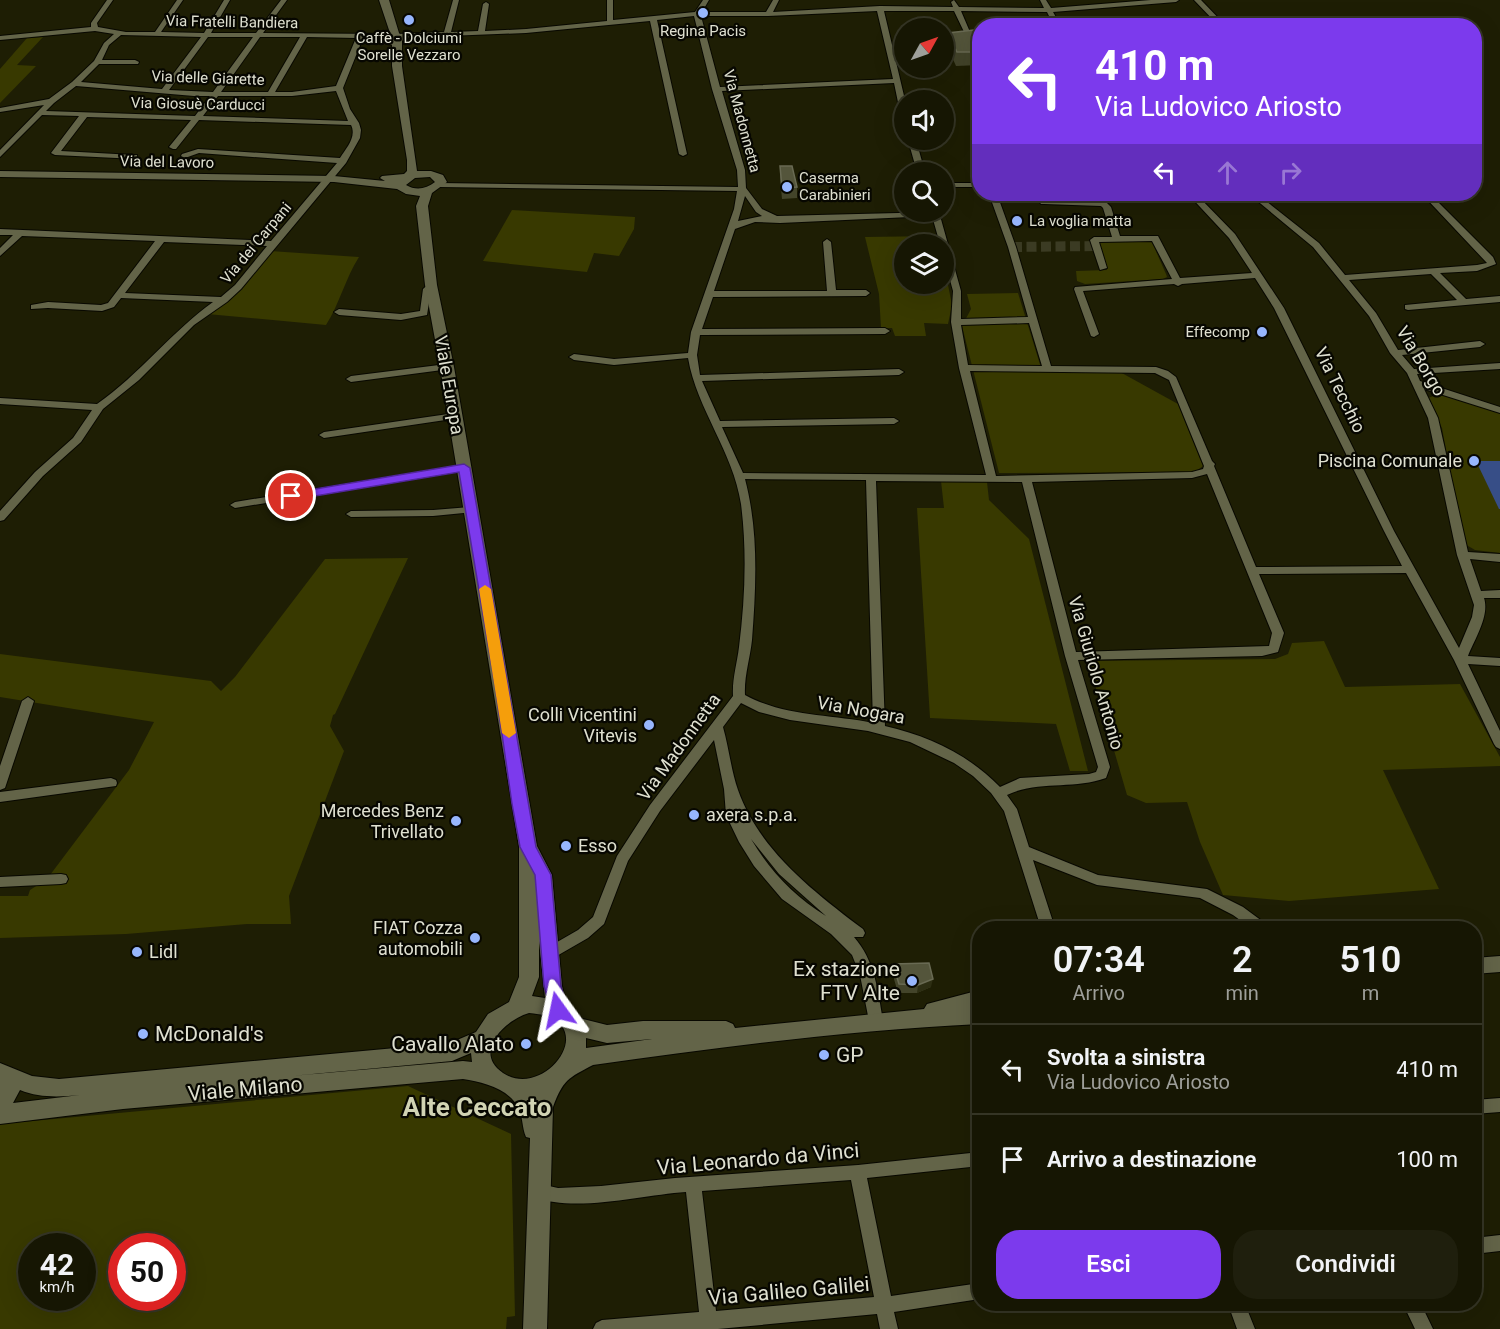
<!DOCTYPE html>
<html lang="it">
<meta charset="utf-8">
<style>
body{margin:0;font-family:Roboto,sans-serif;background:#1f1f0d;color:#f1f3f6;height:100vh;display:flex;flex-direction:column;font-size:22px;white-space:nowrap}
*{box-sizing:border-box;margin:0}
p{font-size:20px;color:#9e9f9a}
.icon{flex:none;width:33px;height:33px;fill:none;stroke:currentColor;stroke-width:2;stroke-linecap:round;stroke-linejoin:round}
.map{position:relative;flex:1;overflow:hidden}
.panel{position:absolute;left:972px;top:921px;width:510px;height:390px;display:flex;flex-direction:column;background:#161603;border-radius:24px;box-shadow:0 6px 24px #0002,0 0 0 2px #353525}
.panel>*{flex:none}
.top-card{position:absolute;left:972px;top:18px;width:510px;height:183px;border-radius:24px;box-shadow:0 6px 24px #0002,0 0 0 2px #353525;background:#7c3aed;color:#fff;overflow:hidden}
.needle{width:39px;rotate:50deg}
.tools{position:absolute;left:894px;top:18px;display:grid;gap:12px}
.tools a{display:grid;place-items:center;width:60px;height:60px;border-radius:50%;background:#161603;box-shadow:0 6px 24px #0002,0 0 0 2px #353525;font-size:30px}
.speed{position:absolute;left:18px;top:1233px;display:flex;gap:12px;font-size:30px;font-weight:700;text-align:center}
.speed>*{display:grid;place-content:center;width:78px;height:78px;border-radius:50%;background:#161603;box-shadow:0 6px 24px #0002,0 0 0 2px #353525;line-height:1}
.speed small{font-size:15px;font-weight:400}
.speed .limit{border:9px solid #d22;background:#fff;color:#111}
.pin{position:absolute;display:grid;place-items:center;width:51px;height:51px;color:#fff;margin:-26px;border:3px solid #fff;border-radius:50%;box-shadow:0 2px 6px #0007}
.me{position:absolute;width:66px;margin:-33px;rotate:348deg;stroke-linejoin:round;filter:drop-shadow(0 0 4px #0008)}
.turn{display:flex;align-items:center;gap:21px;height:126px;padding:0 24px;font-size:27px}
.turn .icon{width:78px;height:78px;stroke-width:2.5}
.turn b{display:block;font-size:42px;line-height:51px}
.lanes{display:flex;align-items:center;height:57px;padding:0 24px;background:#0003;justify-content:center;gap:30px;direction:ltr}
.lanes .off{opacity:.35}
.eta{display:flex;justify-content:space-evenly;align-items:center;height:102px;text-align:center}
.eta b{font-size:36px;font-weight:600;line-height:42px}
.button{display:flex;gap:12px;margin-top:auto;padding:12px 24px}
.button a{flex:1;height:69px;border-radius:24px;background:#7c3aed;color:#fff;font-size:24px;font-weight:600;line-height:69px;text-align:center}
.button a+a{background:#1f1f0d;color:#f1f3f6}
ul{padding:0;list-style:none}
li{display:flex;align-items:center;gap:18px;height:90px;padding:0 24px;border-top:2px solid #353525}
li div{flex:1}
li b{display:block;font-size:22px}
li em{font-style:normal}
.map>svg:first-child{display:block}
.green{fill:#383900;fill-rule:evenodd}
.water{fill:#374e87}
.lines{fill:none;stroke-linecap:round;stroke-linejoin:round}
.street-tunnel{stroke:#3b3b23;stroke-width:10;stroke-dasharray:10 4.5;stroke-linecap:butt}
.street-casing{stroke:#080800;stroke-width:2}
.secondary-casing{stroke:#080800;stroke-width:2}
.street{fill:#636448;fill-rule:evenodd}
.secondary{fill:#636448;fill-rule:evenodd}
.wall{fill:#43442a}
.shaded-wall{fill:#2d2e13}
.building{fill:#54553b;stroke:#696a53;stroke-width:1.5}
.route{fill:#7c3aed;stroke:#51269a;stroke-width:1.5}
.slow{fill:#f59e0b}
.poi-dot{fill:#97b6fd;stroke:#070701;stroke-width:2}
.labels{text-anchor:middle;stroke-width:4.5;stroke-linejoin:round;paint-order:stroke}
.far-street-label{font-size:15px;fill:#dfe0d0;stroke:#070701}
.far-poi-label{font-size:15px;fill:#dfe0d0;stroke:#070701}
.street-label{font-size:18px;fill:#dfe0d0;stroke:#070701}
.poi-label{font-size:18px;fill:#dfe0d0;stroke:#070701;text-anchor:end}
.near-poi-label{font-size:21px;fill:#dfe0d0;stroke:#070701;text-anchor:end}
.near-street-label{font-size:21px;fill:#dfe0d0;stroke:#070701}
.near-quarter-label{font-size:26px;font-weight:bold;fill:#d1d3b3;stroke:#070701}
</style>
<div class="map">
<svg width="1500" height="1329" viewBox="0 0 1500 1329">
<rect width="100%" height="100%" fill="#1e1e04"/>
<!-- green -->
<path class="green" d="M43,37L17,65L36,66L0,103V69L27,38Z
M512,210L635,217L634,229L619,256L594,253L587,272L483,261Z
M935,236L937,244H904V284H944V265L952,305L948,324L924,323L926,336H895L892,328H881L879,294L865,237Z
M1151,240L1166,274L1167,277L1163,279L1085,284L1077,281L1076,271L1107,270L1097,242L1100,241Z
M270,251L359,257C345,279 340,303 326,325L207,314Z
M1018,293L1042,371L1120,372L1178,404L1203,466L1195,472L999,473L962,326L971,309L967,294Z
M1439,394L1500,413V553L1475,550L1463,543L1442,428L1428,398Z
M941,481L987,482L989,500L1029,539L1088,771H1070L1056,724L930,718L917,508H944Z
M408,558L335,714L333,715L330,726L344,751L289,896L291,924H247L126,934L0,938V896H28L30,890L47,879L129,770L154,722L0,697V654L211,681L221,691L235,677L325,559Z
M1324,641L1345,687L1460,684L1500,757V766L1383,770L1439,889L1289,901L1223,895L1200,842L1187,802L1146,803L1127,795L1088,661L1275,659L1288,654L1292,643Z
M408,1086L511,1134L515,1316L507,1317L506,1329H0V1124ZM82,1246V1298H32V1246ZM172,1246V1298H122V1246Z"/>
<!-- water -->
<path class="water" d="M1476,461H1500V509H1499Z"/>
<g class="lines">
<!-- street-tunnel -->
<path class="street-tunnel" d="M1012,247L1095,246"/>
<defs>
<path id="street" d="M107,0H113L97,23L98,27L126,32H155L177,0H183L161,32L204,33L224,0H230L211,33H256L281,0H287L263,33L383,34L386,36L383,38H363L343,88L350,109L359,123L361,130L360,138L346,163L241,289L227,302L194,325L139,380L103,409L81,442L43,476L4,520L0,521V511L35,472L73,438L92,410L0,404V398L97,404C140,374 171,332 213,302L121,298L114,307L102,311L48,308L31,309V305L48,302L101,305L108,303L155,241L22,236L0,256V248L13,235H0V229L271,241L337,163L199,153L185,158L181,156L182,154L198,149L340,158C346,148 357,137 351,125L199,120L176,149H173L169,147L191,120L87,117L61,151L134,155H137V159L55,155L51,153L79,116L42,115L0,157V150L44,105L0,112V108L49,99L72,82L94,61L104,43L114,34L95,31L0,40V36L91,27V23ZM121,35L201,37L162,89L81,82L99,64H138L139,62L135,60H102L109,45ZM208,37H253L213,92L169,90ZM260,37H300L268,92H221ZM307,37L356,38L336,86L292,92H275ZM76,86L194,96H210L195,116L46,111L54,103ZM336,91L348,121L203,116L218,96H292ZM164,242L267,246L235,285L221,297L125,293Z
M453,0H459L451,32L478,31L483,4L486,2L489,4L485,31L526,29L607,21V0H613V20L695,12L703,0H709L702,12H766L773,0H779L773,12L880,6L953,7L951,2L954,0L959,7L1044,8L1040,0H1046L1051,8L1151,0H1179L1176,2L1053,12L1061,26H1054L1047,12L961,11L970,32L980,31V35L968,36L965,34L954,11H884L905,100L904,114L900,112L894,83L722,91L745,170L746,188L762,209L777,216L939,212L961,291V319L1028,317L1008,247L989,194H997L1016,247L1051,366L1156,367L1168,371L1176,377L1212,461L1215,464L1214,466L1256,567L1402,566L1384,531L1274,308L1255,278L1182,284L1178,286L1174,284L1083,291L1099,334L1094,337L1091,336L1074,289L1075,287L1172,279L1152,241L1099,242L1107,268L1100,270L1090,240L1094,237H1112L1103,208L1101,206L1044,204H1041L1034,194H1042L1047,200L1050,201L1106,202L1111,207L1120,236H1158L1180,278L1252,273L1229,238L1188,194H1196L1235,234L1284,308L1394,531L1459,648L1472,617L1474,605L1457,555L1428,418L1407,373L1390,353L1369,316L1313,247L1249,194H1257L1319,243L1345,275L1477,265L1487,263L1422,194H1430L1493,257L1496,264L1477,271L1440,273L1466,299L1500,296V302L1408,310L1405,309V305L1457,300L1431,274L1349,280L1376,313L1398,350L1480,341L1485,344L1480,347L1402,355L1414,369L1500,363V369L1417,374L1420,381L1500,407V413L1424,389L1438,418L1468,552L1500,554V562L1470,559L1481,591L1500,590V598H1484C1490,616 1474,640 1468,656L1500,658V666L1468,664L1500,731V749L1496,747L1494,744L1454,660L1406,573L1259,574L1284,633L1278,652L1262,656L1078,660L1110,767L1106,778C1073,790 1038,780 1007,795L1017,809L1029,847L1098,875L1207,889L1243,907L1266,924L1268,928H1251L1233,915L1200,898L1097,885L1033,860L1055,928H1041L1004,811L991,793L973,776L954,763L910,742L868,731L790,720L759,712L741,703L723,727C729,748 731,770 738,790C759,850 814,892 863,929L865,933L863,937H854C875,961 878,991 883,1021L881,1025L876,1027L871,1025L869,1021L860,975L852,955L831,934L782,899L754,866L739,842L726,815L724,789L714,740L660,811L628,861L604,924L588,938L555,957L550,959L545,957L543,953L545,949L578,930L593,917L617,856L650,805L733,696C732,679 737,664 739,647C745,600 747,551 741,504C733,451 697,410 688,358L614,365L574,360L569,357L574,354L614,359L688,353L691,332L734,209L737,191L439,187L435,185L439,183L738,187L737,170L712,89L694,16L657,20L687,154L683,156L679,154L650,21L526,33L397,38L394,36L397,34L444,32ZM877,11L893,79L720,87L701,16H768ZM745,196L756,212L762,216L738,221ZM932,216L940,244H944V258L953,291L951,322L959,368L986,475L743,473L722,427L894,424L899,421L894,418L720,421L702,381L899,375L904,372L899,369L700,375L697,355L700,335L885,334L890,331L885,328L702,329L713,297L866,296L870,293L866,290H836L831,242L827,239L823,242L827,291H714L735,229L755,222L780,223ZM1029,323L1042,366L968,365L961,325ZM970,371L1155,373L1169,380L1204,466L1203,469L1192,472L996,476ZM1207,474L1272,633L1269,646L1076,652L1032,482L1192,478ZM745,479L866,480L873,723C829,714 785,717 745,695C744,676 750,659 752,640C756,587 759,532 745,479ZM876,481L1022,482L1065,656L1098,767L1096,772L1089,774L1020,778L1000,787C969,755 929,736 885,726ZM751,839L779,874L826,916C794,896 770,871 751,839Z
M1194,0H1201L1226,26H1219Z
M908,140H916L925,172H917Z
M944,183H980V187H944Z
M1350,194H1391L1387,196L1330,199L1326,197L1330,195Z
M431,282L435,285L431,290L427,315L401,320L339,315L334,312L339,309L401,314L420,311L423,289Z
M447,364L450,365V369L351,382L346,379L351,376Z
M455,413L460,416L459,418L324,438L319,435L324,432Z
M464,465L469,468L468,470L235,508L230,505L235,502Z
M470,507L475,510L474,512L433,516L351,517L346,514L351,511L433,510Z
M28,697L34,701L5,788L0,790V766L22,701Z
M111,778L116,780L117,783L116,786L0,802V792Z
M61,874L66,875L68,879L66,883L61,884L0,887V877Z
M1500,1098V1112L1474,1114V1100Z
M980,1152V1166L867,1178L891,1296L980,1283V1299L894,1312L898,1329H880L877,1314L718,1329H593L596,1323L602,1320L699,1312L686,1192C642,1195 575,1213 534,1197L532,1192L534,1187L540,1184L558,1188L601,1186L675,1178L858,1165ZM851,1180L874,1297L716,1311L702,1191Z
M1500,1235V1251L1474,1254V1238Z
M1228,1304H1245L1255,1329H1237Z
M1403,1304H1421L1433,1329H1415Z"/>
<path id="secondary" d="M379,0H389L399,33L404,39L402,41V66L417,171H431L443,175L447,182L432,193L428,206L437,285L454,367L537,846L552,875L562,986L567,1007L575,1012L579,1018L607,1025L643,1021H726L733,1024L735,1028L924,1009L927,1004L980,990V1024C850,1030 722,1047 593,1065C568,1078 563,1080 553,1107L547,1329H523L530,1138L526,1137C522,1128 523,1118 519,1109C510,1089 483,1082 463,1079L123,1109L0,1124V1063L32,1076L59,1079L450,1043L476,1032L488,1014L509,1002L519,977V847L440,367L425,285L416,206L420,196L406,194L397,189L334,182L0,177V171L334,176L385,181L380,178L382,176L404,174L407,171V160L392,66V45L374,40L378,35L390,33ZM430,177L435,182C426,189 416,191 406,185L415,178ZM539,941L545,998L532,996L539,977ZM529,1013C535,1014 542,1014 547,1016C595,1033 542,1099 503,1073C472,1052 505,1020 529,1013ZM586,1038L607,1043L652,1039L586,1048ZM471,1053L472,1062L463,1061L291,1076L452,1061ZM20,1090C39,1098 60,1097 80,1095L13,1103Z
M1500,956V972L1474,974V958Z"/>
</defs>
<!-- street casing -->
<use href="#street" class="street-casing"/>
<!-- secondary casing -->
<use href="#secondary" class="secondary-casing"/>
<!-- street -->
<use href="#street" class="street"/>
<!-- secondary -->
<use href="#secondary" class="secondary"/>
</g>
<!-- wall -->
<path class="wall" d="M980,31V65L956,66L947,46L948,33Z
M980,93V110L976,108L977,95Z
M780,166L797,187V198L782,199L780,177Z
M893,964L931,987L917,993H898L892,972Z"/>
<!-- shaded-wall -->
<path class="shaded-wall" d="M933,979L931,987L917,993L918,985Z"/>
<!-- building -->
<path class="building" d="M974,30L980,31V52H957L948,33Z
M780,166H792L797,187L782,188Z
M929,963L933,979L918,985L899,984L893,964Z"/>
<!-- route -->
<path class="route" d="M464,464L470,468L536,847L551,875L561,986L567,1010L564,1015L558,1017L552,1015L544,986L535,875L520,847L512,804L495,685L459,472L291,500L285,496L291,493Z"/>
<!-- slow -->
<path class="slow" d="M485,585L491,589L516,733L509,738L502,733L479,589Z"/>
<!-- markers -->
<g class="poi-dot">
<circle cx="703" cy="13" r="6"/>
<circle cx="409" cy="20" r="6"/>
<circle cx="787" cy="187" r="6"/>
<circle cx="1017" cy="221" r="6"/>
<circle cx="1262" cy="332" r="6"/>
<circle cx="1474" cy="461" r="6"/>
<circle cx="649" cy="725" r="6"/>
<circle cx="694" cy="815" r="6"/>
<circle cx="456" cy="821" r="6"/>
<circle cx="566" cy="846" r="6"/>
<circle cx="475" cy="938" r="6"/>
<circle cx="137" cy="952" r="6"/>
<circle cx="912" cy="981" r="6"/>
<circle cx="143" cy="1034" r="6"/>
<circle cx="526" cy="1044" r="6"/>
<circle cx="824" cy="1055" r="6"/>
</g>
<g class="labels">
<!-- far-street labels -->
<g class="far-street-label">
<text transform="translate(232 22) rotate(1)" y="5">Via Fratelli Bandiera</text>
<text transform="translate(208 78) rotate(2)" y="5">Via delle Giarette</text>
<text transform="translate(198 104) rotate(1)" y="5">Via Giosuè Carducci</text>
<text transform="translate(742 121) rotate(75)" y="5">Via Madonnetta</text>
<text transform="translate(167 162) rotate(1)" y="5">Via del Lavoro</text>
<text transform="translate(256 243) rotate(-50)" y="5">Via dei Carpani</text>
</g>
<!-- far-poi labels -->
<g class="far-poi-label">
<text x="703" y="36">Regina Pacis</text>
<text x="409" y="43">Caffè - Dolciumi<tspan x="409" dy="17">Sorelle Vezzaro</tspan></text>
<text x="799" y="183" text-anchor="start">Caserma<tspan x="799" dy="17">Carabinieri</tspan></text>
<text x="1029" y="226" text-anchor="start">La voglia matta</text>
<text x="1250" y="337" text-anchor="end">Effecomp</text>
</g>
<!-- street labels -->
<g class="street-label">
<text transform="translate(1421 361) rotate(59)" y="6">Via Borgo</text>
<text transform="translate(449 385) rotate(80)" y="6">Viale Europa</text>
<text transform="translate(1340 390) rotate(64)" y="6">Via Tecchio</text>
<text transform="translate(1096 673) rotate(74)" y="6">Via Giuriolo Antonio</text>
<text transform="translate(861 710) rotate(10)" y="6">Via Nogara</text>
<text transform="translate(679 747) rotate(-54)" y="6">Via Madonnetta</text>
</g>
<!-- poi labels -->
<g class="poi-label">
<text x="1462" y="467">Piscina Comunale</text>
<text x="637" y="721">Colli Vicentini<tspan x="637" dy="21">Vitevis</tspan></text>
<text x="444" y="817">Mercedes Benz<tspan x="444" dy="21">Trivellato</tspan></text>
<text x="706" y="821" text-anchor="start">axera s.p.a.</text>
<text x="578" y="852" text-anchor="start">Esso</text>
<text x="463" y="934">FIAT Cozza<tspan x="463" dy="21">automobili</tspan></text>
<text x="149" y="958" text-anchor="start">Lidl</text>
</g>
<!-- near-poi labels -->
<g class="near-poi-label">
<text x="900" y="976">Ex stazione<tspan x="900" dy="24">FTV Alte</tspan></text>
<text x="155" y="1041" text-anchor="start">McDonald's</text>
<text x="514" y="1051">Cavallo Alato</text>
<text x="836" y="1062" text-anchor="start">GP</text>
</g>
<!-- near-street labels -->
<g class="near-street-label">
<text transform="translate(245 1089) rotate(-5)" y="7">Viale Milano</text>
<text transform="translate(758 1159) rotate(-5)" y="7">Via Leonardo da Vinci</text>
<text transform="translate(789 1291) rotate(-5)" y="7">Via Galileo Galilei</text>
</g>
<!-- near-quarter labels -->
<g class="near-quarter-label">
<text x="477" y="1116">Alte Ceccato</text>
</g>
</g>
</svg>
<div class="tools">
<a><svg class="needle" viewBox="-14 -14 28 28"><path d="M0-13l5 13h-10z" fill="#e53935"/><path d="M0 13l5-13h-10z" fill="#9e9f9a"/></svg></a>
<a><svg class="icon" aria-label="sound" viewBox="0 0 24 24"><path d="M4 9h4l5-4v14l-5-4H4zM17 9q2 3 0 6"/></svg></a>
<a><svg class="icon" aria-label="search" viewBox="0 0 24 24"><circle cx="10" cy="10" r="6"/><path d="M15 15l6 6"/></svg></a>
<a><svg class="icon" aria-label="layers" viewBox="0 0 24 24"><path d="M12 4l9 5-9 5-9-5zM3 14l9 5 9-5"/></svg></a>
</div>
<div class="speed"><div>42<small>km/h</small></div><div class="limit">50</div></div>
<div class="pin" style="left:291px;top:496px;background:#d93025"><svg class="icon" aria-label="arrive" viewBox="0 0 24 24"><path d="M6 21V4h12l-3 4 3 4H6"/></svg></div>
<svg class="me" style="left:558px;top:1010px" viewBox="-20 -20 40 40"><path d="M0-17L14 15 0 8-14 15z" fill="#7c3aed" stroke="#fff" stroke-width="4"/></svg>
<div class="top-card">
<div class="turn"><svg class="icon" aria-label="left" viewBox="0 0 24 24"><path d="M17 20v-9H6M10 6l-5 5 5 5"/></svg><div><b>410 m</b>Via Ludovico Ariosto</div></div>
<div class="lanes"><svg class="icon" aria-label="left" viewBox="0 0 24 24"><path d="M17 20v-9H6M10 6l-5 5 5 5"/></svg><svg class="icon off" aria-label="ahead" viewBox="0 0 24 24"><path d="M12 20V5M6 11l6-6 6 6"/></svg><svg class="icon off" aria-label="right" viewBox="0 0 24 24"><path d="M7 20v-9h11M14 6l5 5-5 5"/></svg></div>
</div>
<section class="panel">
<div class="eta">
<div><b>07:34</b><p>Arrivo</p></div>
<div><b>2</b><p>min</p></div>
<div><b>510</b><p>m</p></div>
</div>
<ul>
<li><svg class="icon" aria-label="left" viewBox="0 0 24 24"><path d="M17 20v-9H6M10 6l-5 5 5 5"/></svg><div><b>Svolta a sinistra</b><p>Via Ludovico Ariosto</p></div><em>410 m</em></li>
<li><svg class="icon" aria-label="arrive" viewBox="0 0 24 24"><path d="M6 21V4h12l-3 4 3 4H6"/></svg><div><b>Arrivo a destinazione</b></div><em>100 m</em></li>
</ul>
<div class="button"><a>Esci</a><a>Condividi</a></div>
</section>
</div>
